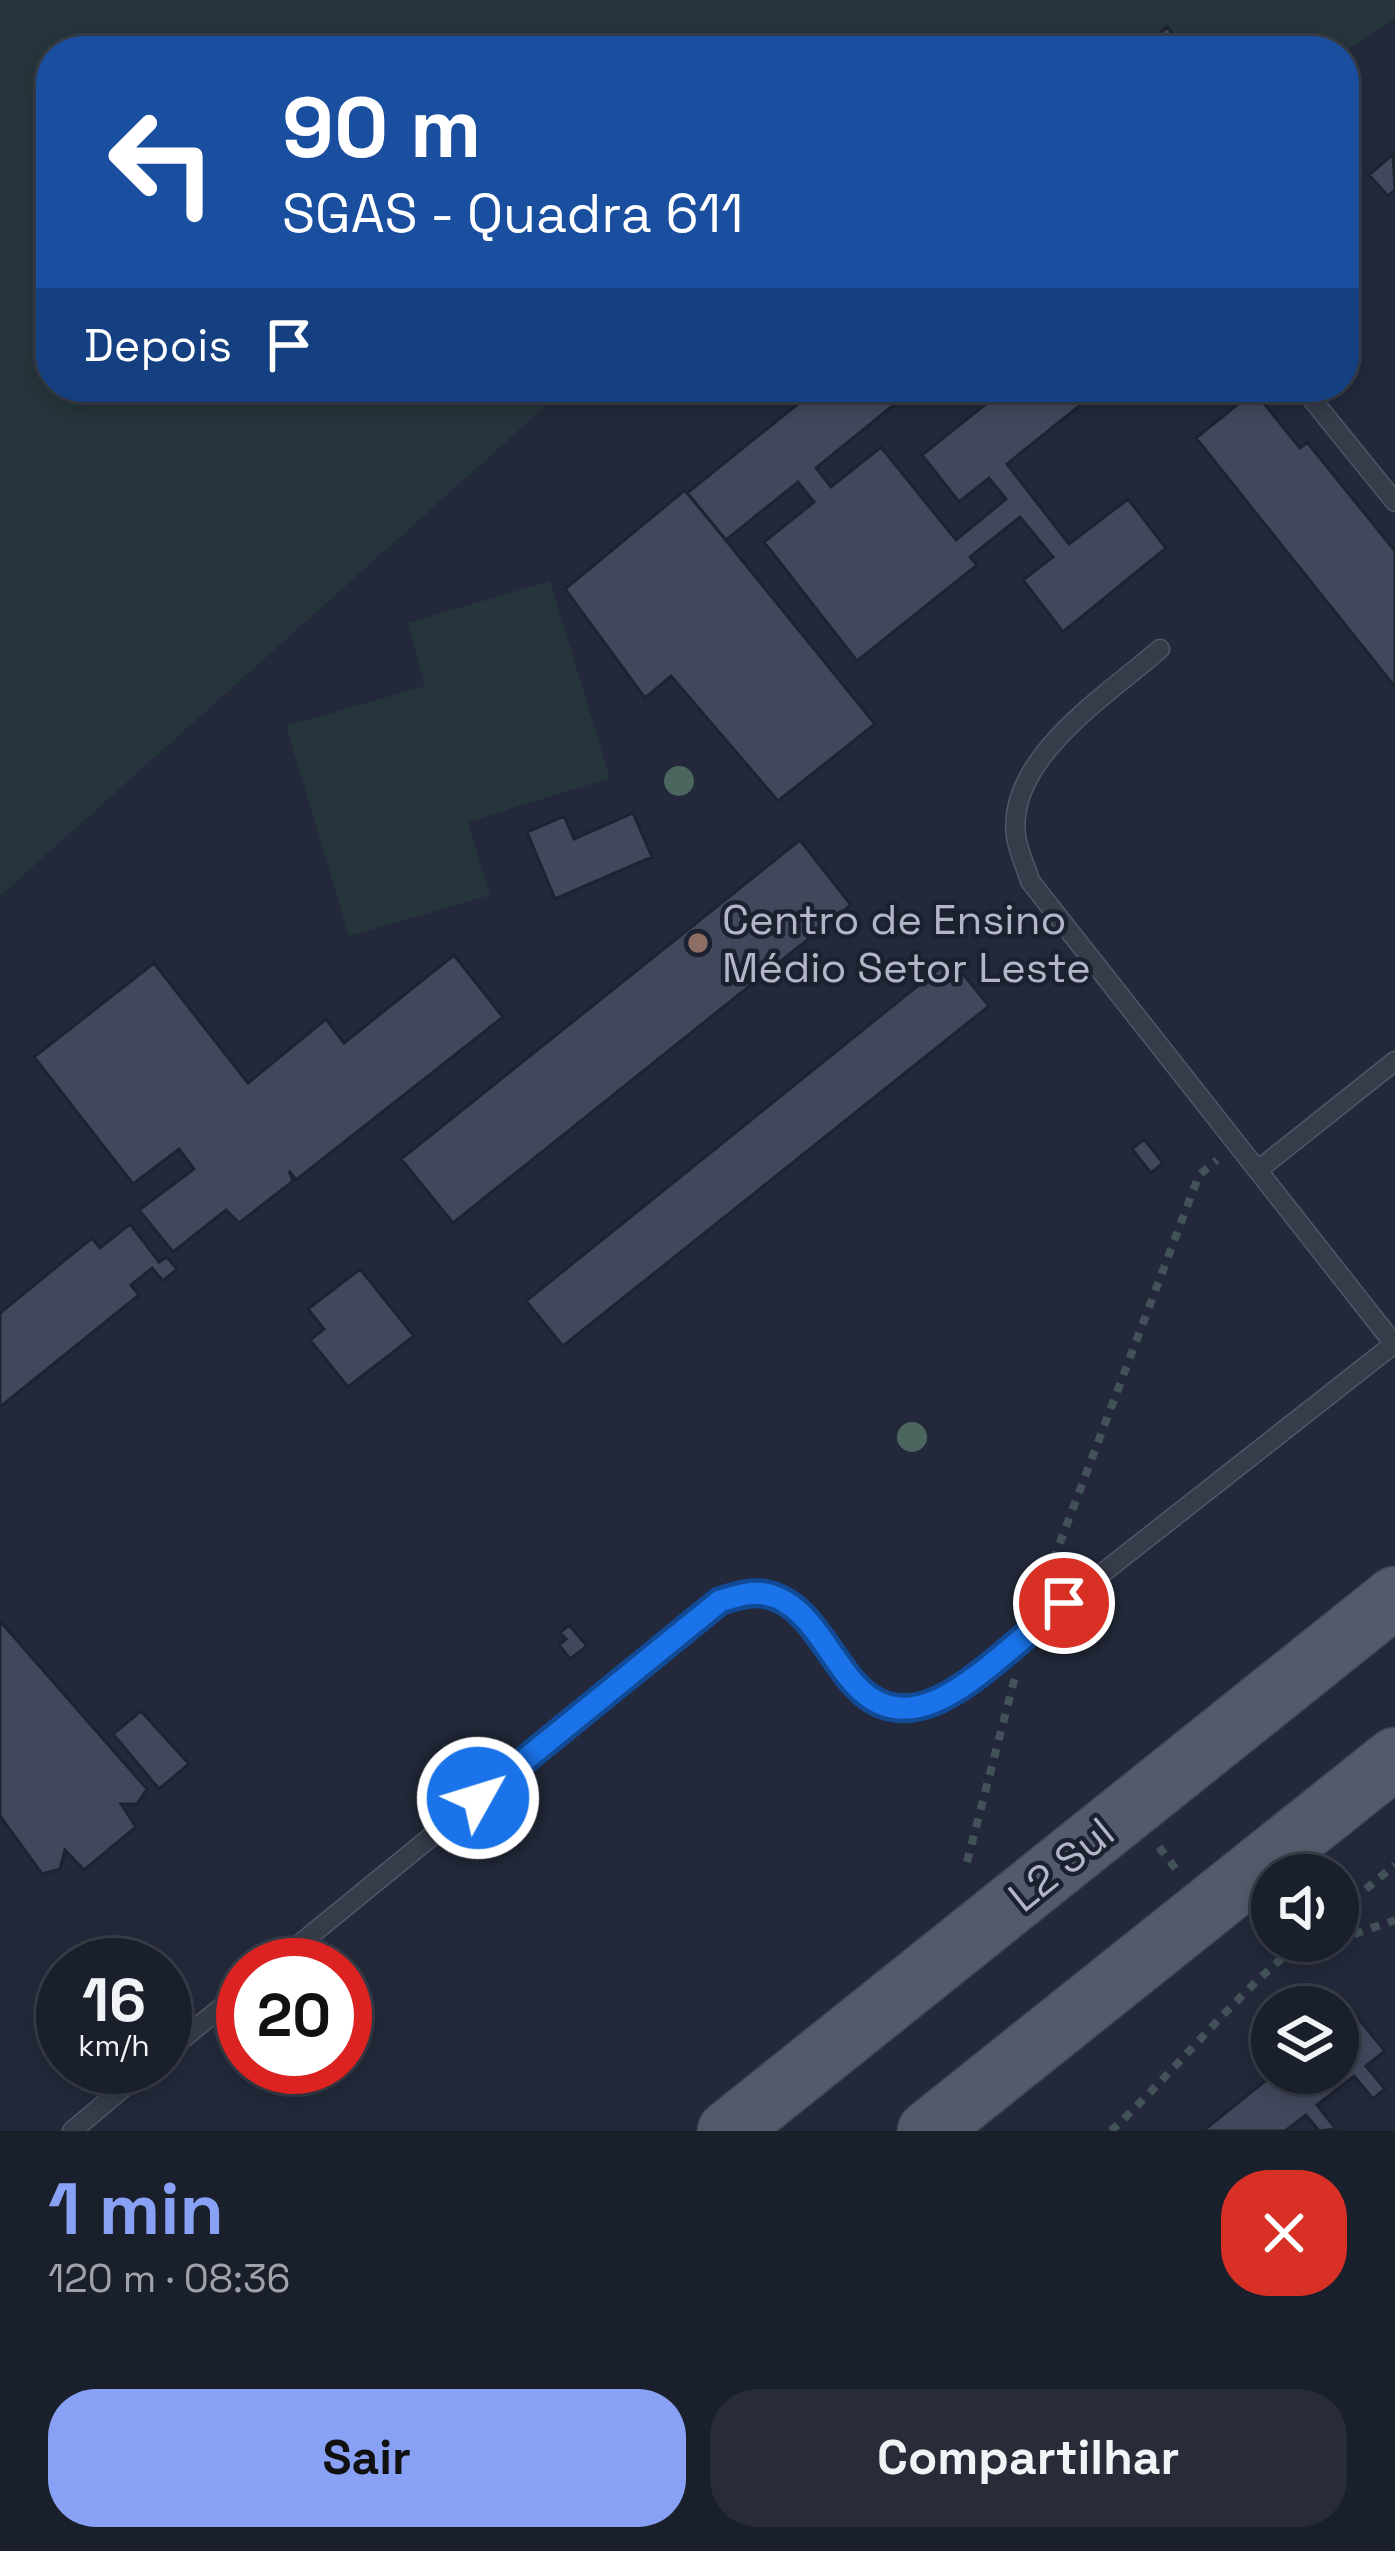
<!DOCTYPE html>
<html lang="pt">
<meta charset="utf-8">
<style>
body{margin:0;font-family:"Space Grotesk",sans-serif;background:#272c38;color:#f1f3f6;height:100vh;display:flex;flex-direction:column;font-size:45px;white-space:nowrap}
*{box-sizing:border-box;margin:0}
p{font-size:39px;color:#9fa2a9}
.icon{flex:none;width:66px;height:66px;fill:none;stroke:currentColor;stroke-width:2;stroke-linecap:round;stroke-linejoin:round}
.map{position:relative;height:2131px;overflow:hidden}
.drawer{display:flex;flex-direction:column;background:#1a1f2c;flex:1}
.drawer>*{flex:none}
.top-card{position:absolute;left:36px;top:36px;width:1323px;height:366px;border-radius:48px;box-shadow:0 6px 18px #0003,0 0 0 3px #383d48;background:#1a4fa0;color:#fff;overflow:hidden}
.fabs{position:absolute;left:1251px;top:1854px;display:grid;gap:24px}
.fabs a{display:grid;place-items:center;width:108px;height:108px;border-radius:50%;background:#1a1f2c;box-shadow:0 6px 18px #0003,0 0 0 3px #383d48;font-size:60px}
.speed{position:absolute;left:36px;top:1938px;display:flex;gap:24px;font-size:60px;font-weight:700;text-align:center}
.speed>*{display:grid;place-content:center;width:156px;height:156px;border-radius:50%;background:#1a1f2c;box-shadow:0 6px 18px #0003,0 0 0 3px #383d48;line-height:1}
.speed small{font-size:30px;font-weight:400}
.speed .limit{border:18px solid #d22;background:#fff;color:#111}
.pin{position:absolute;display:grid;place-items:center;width:102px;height:102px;color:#fff;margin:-51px;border:6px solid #fff;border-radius:50%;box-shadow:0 3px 12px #0007}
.me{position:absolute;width:132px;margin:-66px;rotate:51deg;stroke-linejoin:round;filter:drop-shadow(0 0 9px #0008)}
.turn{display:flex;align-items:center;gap:42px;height:252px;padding:0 48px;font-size:54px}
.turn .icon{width:156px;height:156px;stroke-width:2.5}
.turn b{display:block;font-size:84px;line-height:102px}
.then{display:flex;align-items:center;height:114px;padding:0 48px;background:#0003;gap:24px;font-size:45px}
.round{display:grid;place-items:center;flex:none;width:126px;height:126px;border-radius:48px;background:#272c38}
.head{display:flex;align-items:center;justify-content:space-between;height:204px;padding:0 48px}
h1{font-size:72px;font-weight:700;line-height:90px;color:#88a1f5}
.button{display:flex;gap:24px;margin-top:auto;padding:24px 48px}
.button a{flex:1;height:138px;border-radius:48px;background:#88a1f5;color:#111;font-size:48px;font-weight:700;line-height:138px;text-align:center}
.button a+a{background:#272c38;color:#f1f3f6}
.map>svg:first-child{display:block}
.green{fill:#25353b}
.building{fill:#42485c;stroke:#1e2331;stroke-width:3}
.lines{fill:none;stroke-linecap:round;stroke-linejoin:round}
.service-casing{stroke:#525665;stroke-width:21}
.primary-casing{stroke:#404553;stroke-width:63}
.path{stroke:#425258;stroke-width:8;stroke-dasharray:9 9;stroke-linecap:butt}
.service{stroke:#363c4a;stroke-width:18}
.primary{stroke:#545a6b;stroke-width:60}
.tree{fill:#4a665e}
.route-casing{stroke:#114b97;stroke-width:30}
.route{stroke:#1a73e8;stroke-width:21}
.education-dot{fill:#8d6e63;stroke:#1c212f;stroke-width:4.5}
.labels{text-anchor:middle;stroke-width:9;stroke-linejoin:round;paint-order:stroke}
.poi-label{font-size:42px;fill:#b2b6c6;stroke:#1c212f;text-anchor:start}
.street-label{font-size:42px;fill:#b2b6c6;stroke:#1c212f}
</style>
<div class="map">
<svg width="1395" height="2131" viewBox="0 0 1395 2131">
<rect width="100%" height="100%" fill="#23293a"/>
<!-- green -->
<path class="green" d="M0,0H1395V19L1344,53L51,51V387H567L0,896Z
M550,581L610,778L468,822L490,895L349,936L286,726L425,686L408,623Z"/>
<!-- building -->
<path class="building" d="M1167,27L1187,51H1139Z
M1393,154L1395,190L1388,196L1369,175Z
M819,387H916L816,468L831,487L881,447L956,540L1006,499L989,478L959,502L922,455L1007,387H1103L1007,464L1069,544L1128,499L1166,548L1063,632L1023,580L1053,557L1020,517L970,557L977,565L857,661L764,542L814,502L798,482L726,540L687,493Z
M1254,391L1300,448L1307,442L1395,551V687L1196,438Z
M685,490L875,724L778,801L671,676L645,698L565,589Z
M633,813L652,857L555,899L527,832L564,816L574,839Z
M800,840L851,905L453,1223L401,1159Z
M454,955L503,1017L296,1180L289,1171L293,1181L239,1223L226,1210L173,1252L139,1210L194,1169L179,1149L133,1184L34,1057L154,963L248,1083L326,1019L344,1043Z
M951,959L989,1006L563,1346L526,1301Z
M1144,1139L1163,1163L1151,1173L1132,1149Z
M130,1224L159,1262L167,1257L177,1269L163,1281L152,1268L131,1285L139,1295L0,1407V1313L92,1238L100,1248Z
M360,1269L414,1336L348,1387L310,1340L324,1329L308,1309Z
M0,1621L147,1789L137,1804H121L136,1827L84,1870L65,1850L60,1869L42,1874L0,1816Z
M569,1625L587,1646L570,1659L559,1645L566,1639L560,1633Z
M141,1711L189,1764L159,1789L113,1734Z
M1352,2011L1385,2051L1366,2066L1385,2089L1373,2099L1354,2076L1317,2105L1336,2129L1319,2131L1306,2115L1285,2131H1203L1275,2073H1338V2022Z"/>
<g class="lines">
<defs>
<path id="service" d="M1302,387L1395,502
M1160,649C1109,694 1006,758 1016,836C1018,851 1026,867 1030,881L1395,1345
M1258,1170L1395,1061
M274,1965L720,1601L767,1594L791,1606L868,1700L921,1707L946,1696L1394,1344
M165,2053L243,1990
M72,2131L148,2067"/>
<path id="primary" d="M728,2131L1395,1597
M928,2131L1395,1758"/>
</defs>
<!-- service casing -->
<use href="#service" class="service-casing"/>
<!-- primary casing -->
<use href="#primary" class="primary-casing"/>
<!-- path -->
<path class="path" d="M1047,1577L1199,1175L1217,1160
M1159,1847L1179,1873
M967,1862L1015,1677
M1338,1912L1395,1865
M1286,1958L1395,1920
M1111,2131C1177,2069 1232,1998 1302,1941"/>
<!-- service -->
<use href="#service" class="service"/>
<!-- primary -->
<use href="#primary" class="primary"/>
</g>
<!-- trees -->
<g class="tree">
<circle cx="679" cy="781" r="15"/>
<circle cx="912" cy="1437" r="15"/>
</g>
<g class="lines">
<defs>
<path id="route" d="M478,1798L720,1601C734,1597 750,1591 765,1594C833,1607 839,1726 921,1706C965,1696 1027,1632 1064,1603"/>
</defs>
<!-- route casing -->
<use href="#route" class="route-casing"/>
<!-- route -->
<use href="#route" class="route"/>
</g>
<!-- markers -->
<circle class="education-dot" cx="698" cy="943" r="12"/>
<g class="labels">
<!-- poi labels -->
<g class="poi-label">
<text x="722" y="934">Centro de Ensino<tspan x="722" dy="48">Médio Setor Leste</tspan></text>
</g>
<!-- street labels -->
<g class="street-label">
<text transform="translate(1061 1864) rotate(-39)" y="15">L2 Sul</text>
</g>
</g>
</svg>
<div class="fabs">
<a><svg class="icon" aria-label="sound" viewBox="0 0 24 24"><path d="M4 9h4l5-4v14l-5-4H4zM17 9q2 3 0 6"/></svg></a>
<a><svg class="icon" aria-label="layers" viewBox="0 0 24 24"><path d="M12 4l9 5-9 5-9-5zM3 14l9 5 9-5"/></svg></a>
</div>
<div class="speed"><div>16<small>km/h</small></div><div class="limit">20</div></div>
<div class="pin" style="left:1064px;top:1603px;background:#d93025"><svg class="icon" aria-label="arrive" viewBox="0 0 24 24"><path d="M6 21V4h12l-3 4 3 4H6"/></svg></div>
<svg class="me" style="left:478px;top:1798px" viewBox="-20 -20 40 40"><circle r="17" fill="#1a73e8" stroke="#fff" stroke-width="3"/><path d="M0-11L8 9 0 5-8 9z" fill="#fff"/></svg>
<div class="top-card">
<div class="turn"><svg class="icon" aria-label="left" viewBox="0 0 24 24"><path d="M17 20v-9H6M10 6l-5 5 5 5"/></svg><div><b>90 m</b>SGAS - Quadra 611</div></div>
<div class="then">Depois<svg class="icon" aria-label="arrive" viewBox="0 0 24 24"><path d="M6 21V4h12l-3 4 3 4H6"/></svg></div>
</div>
</div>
<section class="drawer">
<div class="head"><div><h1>1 min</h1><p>120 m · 08:36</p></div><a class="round" style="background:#d93025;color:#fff"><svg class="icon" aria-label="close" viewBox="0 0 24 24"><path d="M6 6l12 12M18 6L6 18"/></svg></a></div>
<div class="button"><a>Sair</a><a>Compartilhar</a></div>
</section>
